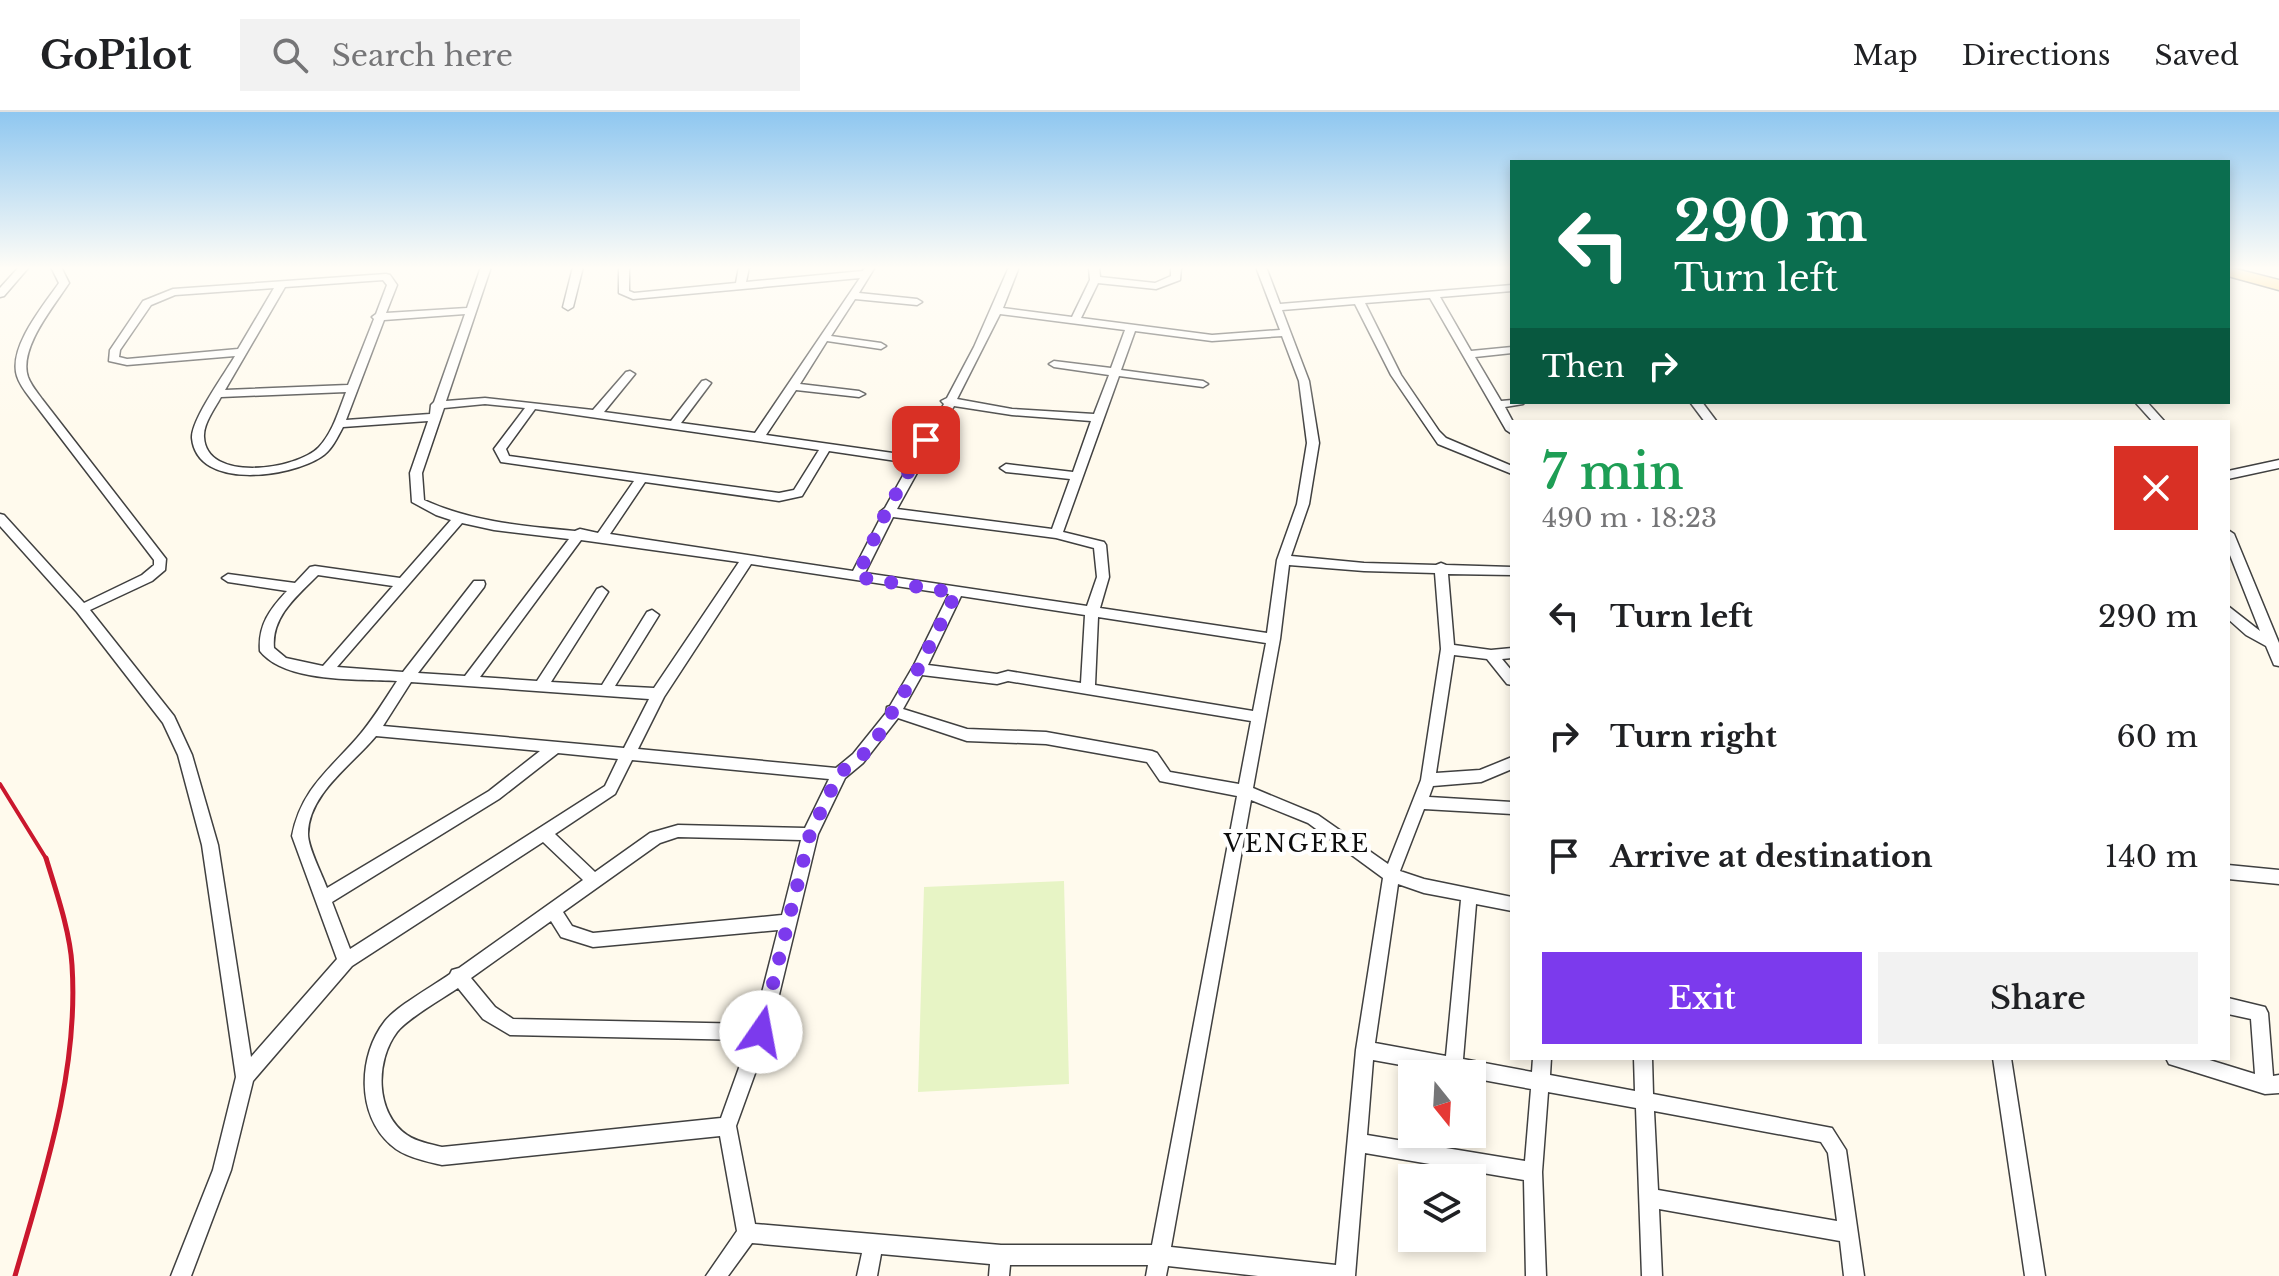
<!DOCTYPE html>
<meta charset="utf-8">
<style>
body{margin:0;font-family:"Libre Baskerville",serif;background:#f2f2f2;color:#202124;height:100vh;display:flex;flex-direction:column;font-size:30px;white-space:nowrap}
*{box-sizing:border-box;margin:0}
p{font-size:26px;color:#757577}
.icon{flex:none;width:44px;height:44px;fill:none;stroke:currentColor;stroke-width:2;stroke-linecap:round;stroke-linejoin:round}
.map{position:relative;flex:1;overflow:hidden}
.drawer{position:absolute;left:1510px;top:308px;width:720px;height:640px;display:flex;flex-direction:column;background:#fff;border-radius:0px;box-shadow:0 4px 12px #0003}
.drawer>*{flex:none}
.top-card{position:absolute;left:1510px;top:48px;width:720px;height:244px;border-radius:0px;box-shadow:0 4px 12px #0003;background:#0b6e4f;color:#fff;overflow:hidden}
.needle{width:52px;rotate:162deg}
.controls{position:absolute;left:1398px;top:948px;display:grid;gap:16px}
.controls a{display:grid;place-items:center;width:88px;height:88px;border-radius:0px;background:#fff;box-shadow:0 4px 12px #0003;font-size:40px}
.pin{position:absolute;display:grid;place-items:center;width:68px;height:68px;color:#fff;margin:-34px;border-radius:16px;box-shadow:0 4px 12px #0006}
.me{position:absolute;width:88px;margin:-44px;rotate:12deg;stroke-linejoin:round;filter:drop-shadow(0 0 6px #0008)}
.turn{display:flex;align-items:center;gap:28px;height:168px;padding:0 32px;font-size:36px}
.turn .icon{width:104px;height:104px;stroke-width:2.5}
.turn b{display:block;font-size:56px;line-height:68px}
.then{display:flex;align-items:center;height:76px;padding:0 32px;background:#0003;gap:16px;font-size:30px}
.round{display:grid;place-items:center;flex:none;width:84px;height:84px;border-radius:0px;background:#f2f2f2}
.head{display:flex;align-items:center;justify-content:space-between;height:136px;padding:0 32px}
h1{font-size:48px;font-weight:600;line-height:60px;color:#1e9e55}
.action{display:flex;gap:16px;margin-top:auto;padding:16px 32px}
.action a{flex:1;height:92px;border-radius:0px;background:#7c3aed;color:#fff;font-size:32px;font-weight:600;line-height:92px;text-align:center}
.action a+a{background:#f2f2f2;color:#202124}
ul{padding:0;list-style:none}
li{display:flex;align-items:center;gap:24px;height:120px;padding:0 32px}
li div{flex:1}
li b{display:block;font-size:30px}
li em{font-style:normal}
header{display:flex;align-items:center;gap:48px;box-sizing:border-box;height:112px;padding:0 40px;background:#fff;border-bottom:2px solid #e0e0e0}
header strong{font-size:38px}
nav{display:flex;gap:44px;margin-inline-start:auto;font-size:28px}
.search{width:560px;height:72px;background:#f2f2f2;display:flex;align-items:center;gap:20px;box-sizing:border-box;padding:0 28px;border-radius:0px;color:#757577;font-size:30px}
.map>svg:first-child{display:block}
.pitch{fill:#e7f4c5}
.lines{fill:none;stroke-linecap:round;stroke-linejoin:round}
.minor-casing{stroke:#404040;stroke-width:3}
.primary-casing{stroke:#1e1e1e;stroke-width:3}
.minor{fill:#fff;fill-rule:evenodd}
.primary{fill:#ffcc5d;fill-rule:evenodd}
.rail-far1{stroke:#ca172d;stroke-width:4}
.rail{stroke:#ca172d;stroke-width:5}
.route{stroke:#7c3aed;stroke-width:14;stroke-dasharray:0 25.2}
.labels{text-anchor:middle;stroke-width:8;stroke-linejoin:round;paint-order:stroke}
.neighbourhood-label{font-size:24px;letter-spacing:2px;fill:#0d0d0d;stroke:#fff}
</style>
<header>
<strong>GoPilot</strong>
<div class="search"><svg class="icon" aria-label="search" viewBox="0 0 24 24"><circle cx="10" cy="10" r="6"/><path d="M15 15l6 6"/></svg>Search here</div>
<nav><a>Map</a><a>Directions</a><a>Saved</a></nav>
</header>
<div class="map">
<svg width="2279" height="1164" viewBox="0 0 2279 1164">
<rect width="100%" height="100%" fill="#fffaed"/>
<!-- pitch -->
<path class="pitch" d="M1064,769L1069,972L918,980L924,775Z"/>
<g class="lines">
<defs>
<path id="minor" d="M19,155H29L4,184L0,185V176Z
M51,155H61L69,171C55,193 18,236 28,265C31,273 37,280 42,287L166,447L165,458L152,469L90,498L174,604L192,643L218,733L251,945L337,847L292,724C301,678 328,659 357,626C372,609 384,589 397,569C359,567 285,571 260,539C258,513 270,497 287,479L228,470L222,466L228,462L295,471L310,455L315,454L400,466L451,408L436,403L412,390L410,361L428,309L343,315C337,326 332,338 321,345C291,365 197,379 192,326C191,308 225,261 235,244L127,253L109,249L110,238L143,189L173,177L386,162L390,163L397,173L386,201L467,196L481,155H491L446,289L485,286L593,298L626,260L630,259L635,262L604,300L671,309L702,269L706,268L711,271L681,311L755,321L860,166L633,187L619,181V155H629V179L634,181L736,171L739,155H749L746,170L863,159L865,155H875L859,181L917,187L922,190L917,193L855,187L831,224L881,231L886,234L881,237L827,229L800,272L859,279L865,282L859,285L796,278L766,323L914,344L944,292L941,289L947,286L974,235L1009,155H1019L1003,196L1072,205L1090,168L1089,155H1099L1100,165L1155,171L1171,164V155H1181L1180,168L1156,177L1098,171L1081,206L1212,223L1280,218L1256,155H1266L1280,192L1512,173V179L1440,185L1471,239L1512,235V241L1475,245L1501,289L1512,288V290H1525L1523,292L1505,295L1513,310L1512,322L1506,318L1430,186L1365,191L1401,263L1439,319L1446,326L1512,354V362L1438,332L1391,263L1355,192L1282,198L1309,269L1319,331L1309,392L1291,444L1364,451L1436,453L1441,451L1446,453L1512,455V463L1448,462L1454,533L1491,538L1512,536V546L1502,547L1512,559V573L1507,572L1487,547L1454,543L1436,661L1480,658L1512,645V657L1481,670L1433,674L1429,685L1512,690V702L1424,697L1400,759L1424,767L1512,785V799L1476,792L1463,947L1532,960L1533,946H1551L1550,963L1635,979L1634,946H1652L1653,982L1832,1016L1846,1038L1864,1164H1844L1840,1129L1659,1097L1662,1164H1642L1636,996L1548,980L1542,1060L1546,1164H1526L1524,1068L1365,1041L1355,1164H1258L1168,1154L1166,1164H1146L1148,1153H1010L1009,1164H989L990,1152L881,1142L877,1164H857L862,1141L752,1131L728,1164H706L737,1119L720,1024L442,1053C425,1049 404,1045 391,1033C356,1003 358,943 385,909C397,894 433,874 450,862L452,858L459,856L583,768L543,730L352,854L253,969L231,1058L191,1164H171L213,1058L236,965L202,733L178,643L163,611L77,500L0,414V402L4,403L84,491L142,463L154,453V448L34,291C28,283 20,274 17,264C8,235 44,193 59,171ZM383,168L387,173L376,202L372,205L374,207L348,273L225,278L285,175ZM274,176L238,237L127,247L119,245L120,238L151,193L175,183ZM465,202L434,290L431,293L430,302L346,308L384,208ZM1000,202L1125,218L1111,256L1054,249L1049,252L1054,255L1109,263L1094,302L1012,297L957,287ZM1135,219L1212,229L1282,224L1299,269L1307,331L1297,392L1277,448L1267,521L1100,496L1109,465L1106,433L1104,430L1063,420L1119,264L1203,275L1208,272L1203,269L1121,258ZM346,280C339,298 333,320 319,335C297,358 206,371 204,325C203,312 215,296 221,285ZM485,292L525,296L494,337L501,350L634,369L598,421L580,417L575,419C523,414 472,410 424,388L422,361L444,296ZM954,294L1012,303L1091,309L1073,360L1006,352L1000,356L1006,360L1070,367L1052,417L897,397ZM535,297L819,338L794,378L779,381L509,344L506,337ZM829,339L910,351L885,396L880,400L882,403L853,459L610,422L645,370L779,389L802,384ZM893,405L1056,426L1094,436L1097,465L1087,494L865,461ZM462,411L494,418L569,427L465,564L418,561L484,475L485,472L484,469H474L403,560L337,555ZM581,428L739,450L654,576L615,574L659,503L652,498L647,500L602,573L551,570L608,480L602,475L597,477L537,569L480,565ZM751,452L949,482L914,553L890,594L887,595L886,601L853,642L836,656L638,637L664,585ZM1289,453L1364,459L1435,461L1441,537L1421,668L1388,752L1318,703L1253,676L1280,527ZM318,463L393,474L323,554L286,546L274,536C271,505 297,484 318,463ZM961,484L1085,503L1081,571L1008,559L997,562L928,553ZM1098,505L1266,531L1253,599L1095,573ZM922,563L997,572L1008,569L1251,609L1239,672L1170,660L1157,641L1152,639L1046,620L967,617L903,597ZM411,570L649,587L624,636L383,614ZM898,606L967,629L1046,632L1147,650L1160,669L1237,684L1152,1133H1001L755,1112L736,1014L770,920L818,722L845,666L863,651ZM376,624L540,639L489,679L327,776C322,762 308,736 308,722C308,682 353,652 376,624ZM558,641L618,647L605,674L350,837L332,790L499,687ZM632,648L829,667L805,716L678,713L650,721L595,760L555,722L615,682ZM1251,688L1308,711L1383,766L1356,938L1336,1153L1171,1135ZM678,725L801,728L782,803L593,821L572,814L563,800L660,731ZM1398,772L1424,781L1461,788L1446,944L1375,931ZM551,809L561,825L593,835L778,818L754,912L513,907L495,895L471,866ZM458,876L483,907L510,923L749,928L721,1006L442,1035C430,1032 417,1030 407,1023C375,1001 375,949 397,920C408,906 442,887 458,876ZM1373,948L1451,962H1472V966L1531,977L1525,1049L1367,1023ZM1654,999L1821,1030L1828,1041L1837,1109L1658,1078Z
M573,155H583L573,195L568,198L563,195Z
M1690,290H1702L1717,310H1705Z
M2135,290H2147L2165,310H2153Z
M2279,348V356L2228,367V359Z
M2228,418L2234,422L2279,531V554L2274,553L2266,534L2246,523L2228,507V494L2260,519L2228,438Z
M2228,753L2279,758V772L2228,767Z
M2228,886L2265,895L2268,901L2273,964L2279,963V981L2265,982L2169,952L2166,946H2203L2255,962L2251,907L2228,902Z
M1993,946H2011L2045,1164H2025Z"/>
<path id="primary" d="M2228,155L2279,168V178L2228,164Z"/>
</defs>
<!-- minor casing -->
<use href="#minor" class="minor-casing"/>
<!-- primary casing -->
<use href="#primary" class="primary-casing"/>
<!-- minor -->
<use href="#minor" class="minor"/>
<!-- primary -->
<use href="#primary" class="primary"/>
<!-- rail-far1 -->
<path class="rail-far1" d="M0,672L47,748"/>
<!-- rail -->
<path class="rail" d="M15,1164C44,1063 79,960 72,853C70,819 56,779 46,746"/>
</g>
<!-- sky -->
<linearGradient id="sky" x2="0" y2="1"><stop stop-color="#8fc7f0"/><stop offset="0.49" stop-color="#fffdf7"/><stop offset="1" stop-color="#fffdf7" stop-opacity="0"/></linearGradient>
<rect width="2279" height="318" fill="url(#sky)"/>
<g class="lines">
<!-- route -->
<path class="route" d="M761,920L810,722L839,662L871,636L918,557L956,481L857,465L886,400L926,328"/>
</g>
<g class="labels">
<!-- neighbourhood labels -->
<g class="neighbourhood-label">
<text x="1297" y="740">VENGERE</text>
</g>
</g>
</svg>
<div class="controls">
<a><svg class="needle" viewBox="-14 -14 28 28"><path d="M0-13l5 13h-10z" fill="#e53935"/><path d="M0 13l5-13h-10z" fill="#757577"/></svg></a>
<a><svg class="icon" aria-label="layers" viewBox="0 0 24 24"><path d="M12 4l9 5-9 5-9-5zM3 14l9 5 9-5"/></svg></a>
</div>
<div class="pin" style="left:926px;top:328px;background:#d93025"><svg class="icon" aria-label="arrive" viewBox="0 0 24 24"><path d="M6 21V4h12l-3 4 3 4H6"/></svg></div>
<svg class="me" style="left:761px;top:920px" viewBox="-20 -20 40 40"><circle r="19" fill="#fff"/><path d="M0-13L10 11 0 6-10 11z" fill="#7c3aed"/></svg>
<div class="top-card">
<div class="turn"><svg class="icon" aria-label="left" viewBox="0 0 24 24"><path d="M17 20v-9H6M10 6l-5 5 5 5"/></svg><div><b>290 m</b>Turn left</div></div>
<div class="then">Then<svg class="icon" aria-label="right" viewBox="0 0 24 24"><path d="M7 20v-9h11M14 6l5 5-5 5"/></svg></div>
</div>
<section class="drawer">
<div class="head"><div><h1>7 min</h1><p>490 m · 18:23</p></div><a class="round" style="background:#d93025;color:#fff"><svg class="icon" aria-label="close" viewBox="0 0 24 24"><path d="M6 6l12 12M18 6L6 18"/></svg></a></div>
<ul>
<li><svg class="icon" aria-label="left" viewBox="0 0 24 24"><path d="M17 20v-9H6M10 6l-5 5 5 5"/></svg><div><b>Turn left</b></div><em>290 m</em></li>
<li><svg class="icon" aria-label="right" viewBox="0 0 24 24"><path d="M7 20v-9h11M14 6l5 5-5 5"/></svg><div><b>Turn right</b></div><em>60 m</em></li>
<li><svg class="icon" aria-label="arrive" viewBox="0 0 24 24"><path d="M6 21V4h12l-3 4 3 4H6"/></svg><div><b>Arrive at destination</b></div><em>140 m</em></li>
</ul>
<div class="action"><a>Exit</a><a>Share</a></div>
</section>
</div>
